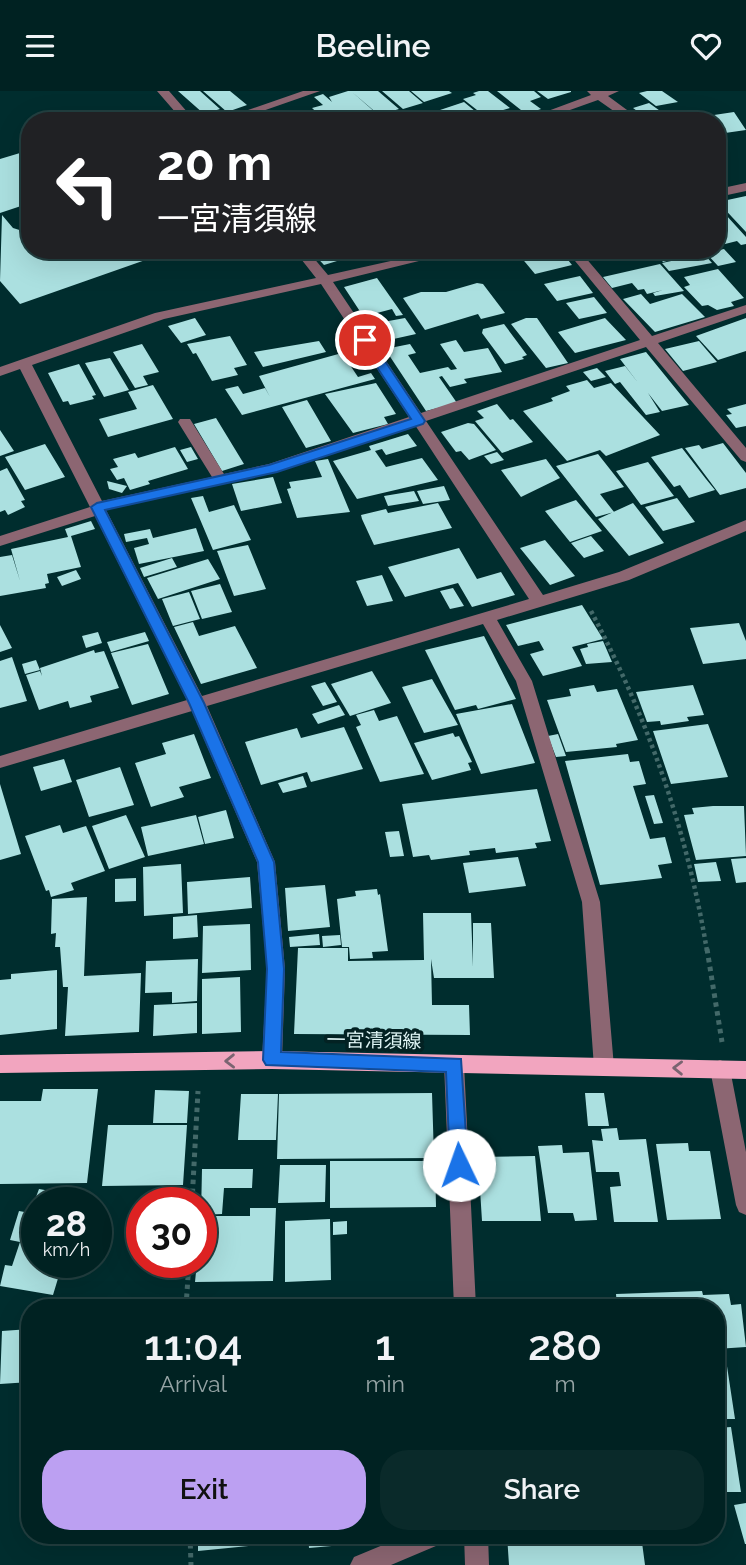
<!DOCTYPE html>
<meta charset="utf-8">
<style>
body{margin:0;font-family:Raleway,"Noto Sans JP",sans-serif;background:#0a2a2a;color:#f1f3f6;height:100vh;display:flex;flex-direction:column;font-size:26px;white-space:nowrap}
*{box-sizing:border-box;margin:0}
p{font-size:23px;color:#95a4a5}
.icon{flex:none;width:38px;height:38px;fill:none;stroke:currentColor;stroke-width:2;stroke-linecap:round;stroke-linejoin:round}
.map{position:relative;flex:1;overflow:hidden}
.side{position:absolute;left:21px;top:1208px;width:704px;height:245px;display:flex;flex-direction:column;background:#022;border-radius:28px;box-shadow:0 7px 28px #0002,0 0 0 2px #223f40}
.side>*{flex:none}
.hud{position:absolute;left:21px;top:21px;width:705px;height:147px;border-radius:28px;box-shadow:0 7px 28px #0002,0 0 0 2px #223f40;background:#202124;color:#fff;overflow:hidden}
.speed{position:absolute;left:21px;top:1096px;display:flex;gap:14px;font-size:35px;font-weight:700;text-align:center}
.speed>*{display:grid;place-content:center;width:91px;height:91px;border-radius:50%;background:#022;box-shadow:0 7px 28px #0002,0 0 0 2px #223f40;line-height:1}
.speed small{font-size:18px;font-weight:400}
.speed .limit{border:10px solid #d22;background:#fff;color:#111}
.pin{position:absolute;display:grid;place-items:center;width:60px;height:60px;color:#fff;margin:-30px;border:4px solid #fff;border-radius:50%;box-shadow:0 2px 7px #0007}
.me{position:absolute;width:77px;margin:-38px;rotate:357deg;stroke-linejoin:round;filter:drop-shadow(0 0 5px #0008)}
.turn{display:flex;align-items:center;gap:24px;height:147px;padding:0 21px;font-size:32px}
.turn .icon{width:91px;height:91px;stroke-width:2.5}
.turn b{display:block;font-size:49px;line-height:60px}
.eta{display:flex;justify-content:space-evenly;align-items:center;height:119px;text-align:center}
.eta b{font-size:42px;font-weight:600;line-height:49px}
.button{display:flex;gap:14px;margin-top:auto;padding:14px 21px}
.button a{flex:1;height:80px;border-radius:28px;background:#bca0f2;color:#111;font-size:28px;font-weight:600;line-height:80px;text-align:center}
.button a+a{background:#0a2a2a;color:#f1f3f6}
header{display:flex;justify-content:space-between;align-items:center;height:91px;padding:0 21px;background:#022;font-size:32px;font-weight:600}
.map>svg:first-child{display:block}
.building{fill:#abe0e0}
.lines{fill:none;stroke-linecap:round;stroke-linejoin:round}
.path-far1{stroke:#436969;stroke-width:4.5;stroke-dasharray:3.5 3.5;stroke-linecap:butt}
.path{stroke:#436969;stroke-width:5;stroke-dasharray:4.5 4.5;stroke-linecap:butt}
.minor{fill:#8c6672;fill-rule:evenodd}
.major{fill:#f2a5bf;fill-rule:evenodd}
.oneway{stroke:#7a6471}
.route{fill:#1a73e8;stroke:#114b97;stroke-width:2}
.labels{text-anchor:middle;stroke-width:7;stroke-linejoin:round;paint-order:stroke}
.street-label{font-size:19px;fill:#def4f4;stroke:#032223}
</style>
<header><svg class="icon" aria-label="menu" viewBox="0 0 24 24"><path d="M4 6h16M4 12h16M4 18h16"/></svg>Beeline<svg class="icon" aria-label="heart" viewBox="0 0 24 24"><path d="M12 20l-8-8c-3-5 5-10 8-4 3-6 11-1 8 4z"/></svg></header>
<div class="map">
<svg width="746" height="1474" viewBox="0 0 746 1474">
<rect width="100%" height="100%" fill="#002d2e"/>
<!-- building -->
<path class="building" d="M178,0H200L220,18L204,23Z
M203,0H230L247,14L227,21Z
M348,0H378L399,18L379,24L352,1L376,22L356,30H326L312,17L323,14L314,6L323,3L332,11L329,6Z
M382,0H409L423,12L403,18Z
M411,0H449L452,2L424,11Z
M479,0H488L510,17L493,22L502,30H491L463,8L476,4L473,2Z
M497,0H534L541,6L530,10L541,18L526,23Z
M537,0H571V1L548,8Z
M647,0H662L678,11L656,15L639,2Z
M464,11L487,30H450L437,20Z
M649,12L670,27L651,30L633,17Z
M431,19L445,30H419L413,25Z
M604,19L618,30H579L576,27Z
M404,21L415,30H389L386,27Z
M734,21L746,39L718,43V30H674Z
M30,59V112L0,122V68Z
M746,105V141L718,111Z
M2,124L13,137L29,142L30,159L40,167L62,159L171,160L20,213L0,190Z
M726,124L746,146V153L741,154L737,150L725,153L718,145V126Z
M724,158L736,171L718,175L706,162Z
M310,159H355V160L347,163L350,166L324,174Z
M515,159H527L530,163L533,162L530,159H560L572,174L535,183Z
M653,159H705V160L663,171Z
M704,163L712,172L669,180L662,172Z
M660,173L684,200L655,205L653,202L663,199L647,203L644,198L638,199L632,192L612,197L603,186Z
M718,178L744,207L731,211L734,215L717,219L708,214L702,215L684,196L690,194L684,186Z
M580,185L593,202L557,210L544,193Z
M377,187L403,224L396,225L392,218L377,222L383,231L405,227L416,243L380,251L344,196Z
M477,192L483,193L505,222L481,228L478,223L425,239L403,207L421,201H446Z
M641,203L650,213L682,203L705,226L655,241L623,208Z
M594,206L607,222L579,228L566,212Z
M195,227L206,244L181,252L168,235Z
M526,227H537L568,272L546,277L511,233Z
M605,227L626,249L575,262L558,241Z
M746,227V260L718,269L696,245Z
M504,233L527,264L522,266L524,268L505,273L482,242L483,238Z
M230,245L247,274L234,277L238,284L212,290L196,262L193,263L187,253Z
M456,249L464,261L488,257L502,281L464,288L467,292L450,296L442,285L439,286L457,312L426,320L385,258L410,253L416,262L408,264L420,282L448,276L451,279L457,278L440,253Z
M319,250L326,261L263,276L254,261Z
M699,250L717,271L683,280L665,258Z
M142,253L159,281L143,285L148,294L135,297L113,261Z
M646,261L689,314L662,320L648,302L660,321L646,324L620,291L615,293L605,280L625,275L639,293L620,268Z
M342,262L358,286L371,282L375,288L242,324L225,298L238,295L243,303L265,297L270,306L259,285Z
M110,267L129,299L104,306L85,272Z
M79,273L96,304L92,305L94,308L70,314L68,310L63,311L48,282Z
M597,277L606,286L591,290L583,281Z
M587,289L594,297L611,292L660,344L606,365L600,359L567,370L523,320L553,310L551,307L570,300L566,295Z
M376,292L396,323L384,326L388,333L353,342L325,303Z
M153,294L173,328L108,346L99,328L137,318L128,301Z
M307,309L331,350L306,357L282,316Z
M497,313L510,329L513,328L533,351L502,362L475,330L484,327L477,320Z
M746,313V335L736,337L726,324L732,323L727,318Z
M216,327L244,373L222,380L194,333Z
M468,332L474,333L496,359L469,369L461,360L456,361L441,341Z
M0,339L14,360L0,365Z
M408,343L417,355L386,364L382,358L375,360L386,376L422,367L438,389L357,408L333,370L371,359L369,355Z
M723,352L746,382V397L720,404L685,357L699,354L702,358Z
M45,353L65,386L25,399L5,366Z
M175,356L188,378L148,390L150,393L130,399L124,387L117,389L110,378L118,376L113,368L135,362L138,367Z
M191,356L198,368L187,371L180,359Z
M682,357L706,388L715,399L689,407L680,394L674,396L651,366Z
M497,361L504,369L491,373L484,365Z
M598,363L624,396L600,403L614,421L596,426L556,375Z
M328,368L350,421L297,427L287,398L291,397L289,391L322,386L315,370Z
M546,368L560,387L521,406L501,379Z
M648,371L674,405L641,414L616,380Z
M7,377L25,409L21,410L25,416L8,424L5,419L0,421V380Z
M273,386L282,412L241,420L232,393Z
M107,390L127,395L122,402L109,398Z
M444,395L450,409L423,413L417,400Z
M414,400L419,410L388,415L384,405Z
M203,405L209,421L234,414L251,449L213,459L191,407Z
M677,407L695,431L663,440L645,416Z
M576,409L602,440L570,451L545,420Z
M438,412L452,437L374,454L362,428L361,424L386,418L388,422Z
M633,412L664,452L629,465L598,428Z
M91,430L95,438L71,445L81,476L47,483L49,492L45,493L46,497L0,505V466L12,464L20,490L11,458L68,446L65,438Z
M196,437L204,460L139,473L134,457L149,453L147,447L126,451L124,443L150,438L153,447Z
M591,445L604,460L584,467L571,452Z
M545,449L575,485L550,494L520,457Z
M248,454L266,498L234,505L217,460Z
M459,457L477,488L501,481L515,504L472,516L458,492L405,506L388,476Z
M172,467L177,476L144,486L140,477Z
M208,468L220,488L158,508L147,487Z
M76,479L81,488L62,495L57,486Z
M382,484L393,510L367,515L356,490Z
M220,493L232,521L202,528L191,500Z
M453,497L464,515L450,518L440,500Z
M189,501L200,528L173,535L162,508Z
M582,514L603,548L572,556L582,575L543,585L530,563L544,559L539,550L518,555L506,534Z
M193,531L199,545L235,535L257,577L201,593L174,536Z
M739,532L746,550V568L703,573L690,537Z
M0,534L12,557L0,561Z
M98,541L102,552L86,557L82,545Z
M145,541L149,550L111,561L107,551Z
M484,545L516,608L478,618L476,614L455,619L425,559Z
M603,550L612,571L586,573L580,558L588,556L587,553Z
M148,553L169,603L132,614L111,562Z
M94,559L95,562L104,560L119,597L90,605L92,611L70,617L68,610L39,619L26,584L40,580L42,585L40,577Z
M12,566L27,610L0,617V570Z
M36,569L40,579L25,583L22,573Z
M372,580L391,612L350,625L331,593Z
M432,588L458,634L424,642L402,596Z
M325,591L337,611L323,615L311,595Z
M594,594L597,601L617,598L638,649L616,653L617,656L566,661L547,609L571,605L569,598Z
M693,594L704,624L687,626L689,630L661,634L660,630L647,631L636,601Z
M512,613L535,672L481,683L456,623Z
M339,614L345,624L318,633L312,623Z
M374,619L379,630L397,625L424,683L380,691L356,636L361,634L356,624Z
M708,633L728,686L671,693L653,640Z
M344,636L363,678L311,691L307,681L261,694L245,651L297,637L301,647Z
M453,642L455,646L459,645L472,671L468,672L471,679L432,689L414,652Z
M194,643L211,687L179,696L184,706L151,716L135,672L166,663L162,652Z
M558,643L566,665L556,666L548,645Z
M628,663L630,671L639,670L646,693L633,695L650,748L665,746L672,772L658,774L662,787L600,794L565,670Z
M64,668L72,691L41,700L33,676Z
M120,676L134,714L89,726L76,689Z
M303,685L307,696L283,702L278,692Z
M0,693L21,763L0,769Z
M537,698L551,750L535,752L537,757L496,762L495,757L469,760L470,764L431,769L429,764L413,766L402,713Z
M654,704L663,732L654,733L645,705Z
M713,715H744L746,765L696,769L684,724L694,723L692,717Z
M226,719L234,747L205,753L198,726Z
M126,724L145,766L109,778L92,735Z
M196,724L204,753L148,765L141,736Z
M60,734L63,742L86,735L105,780L71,792L74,799L51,806L49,799L46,800L25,745Z
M399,740L404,765L390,766L385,741Z
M518,766L526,795L469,802L463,772Z
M746,767V791L736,792L731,768Z
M716,771L721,790L698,791L694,773Z
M181,773L183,822L144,825L143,776Z
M250,786L252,817L188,823L187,791Z
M136,787V810L115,811V788Z
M325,794L330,836L288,840L285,797Z
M377,798L378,804L380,803L388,860L372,861L373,867L350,868L349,856H342L337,808L356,805L355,800Z
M87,806L84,885L141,882L139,941L65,945L68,896H63L60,856H55L56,842L51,843L52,808Z
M423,822H471L473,876V832H491L494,887H434L431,868L432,914H469L470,944L294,943L298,857H348V870L424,869Z
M197,824L198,846L173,848V826Z
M250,833L251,879L202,882L203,835Z
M319,843L320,854L290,856L289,846Z
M340,844L341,854L323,856L322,845Z
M198,868L197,910L172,912V901L145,902L146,870Z
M57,879V938L0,944V889L11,888V883Z
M240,886L241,941L202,943V888Z
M197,912V942L153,945L154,914Z
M43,998H98L87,1092L0,1093V1010H41Z
M155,999L189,1000L187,1032H153Z
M432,1002L434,1067L277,1068L279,1003Z
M585,1002H604L609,1035H588Z
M241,1003H278L276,1049H238Z
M108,1034H187L183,1094L102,1095Z
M617,1037L619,1049L646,1048L658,1131H614L610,1096L621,1095L619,1081H596L592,1049L603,1050L601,1038Z
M688,1052L689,1060H710L721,1128L667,1129L656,1053Z
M562,1054L563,1062L589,1061L597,1129L575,1130L573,1122H548L538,1055Z
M535,1065L541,1130H482L478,1066Z
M330,1070H435L436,1116L330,1117Z
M280,1074H326L325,1111L278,1112Z
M202,1078H253L252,1097H224L222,1123L201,1124Z
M39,1098L84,1106L83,1111H37V1171H63L53,1204L0,1195L5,1174L12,1175L20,1151L10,1149L19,1120L30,1122Z
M250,1117H276L273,1190L195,1191L197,1171H201V1125H250Z
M330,1128L331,1189L285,1191V1130Z
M347,1130V1143L333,1144V1131Z
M702,1200L703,1204L729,1203L731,1214L741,1213L746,1256L716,1258V1216H617L616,1203Z
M177,1206V1216H76V1214Z
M30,1238V1291L0,1293L2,1240Z
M725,1262L735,1328H716V1263Z
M731,1336L741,1401H716V1337Z
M746,1412V1453H745L734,1414Z
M198,1444H298V1450L198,1460Z
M308,1444H342L343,1454L309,1457Z
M507,1444H641L645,1474H509Z"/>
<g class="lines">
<!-- path-far1 -->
<path class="path-far1" d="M591,520C648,628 687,739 707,860"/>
<!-- path -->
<path class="path" d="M707,858L722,951
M192,1111L198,1000
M186,1216L189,1171
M190,1444L191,1474"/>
<!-- minor -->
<path class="minor" d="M157,0H169L195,30H183Z
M303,0H320L234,30H216Z
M587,0H619L608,5L642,30H628L598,9L539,30H521L591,4Z
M746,92V100L718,106V98Z
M294,159H307L328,184L440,159H464L333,191L421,322L640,249L566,159H579L652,245L746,214V222L658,252L746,357V371L741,369L646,256L426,330L543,504L619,481L746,429V440L629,489L497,529L532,590L600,811L614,976L611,982L604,985L597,982L594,976L582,811L516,590L483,533L207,615L275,771L285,878L282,969L279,975L272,978L265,975L262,969L267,878L257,771L192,620L0,677V665L187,609L95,425L0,455V445L90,416L20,278L0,285V276L155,222L316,187ZM321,193L409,326L269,373L224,383L190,328H180L178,331L212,386L102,410L32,274L164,228ZM415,334L529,508L202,605L106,419L277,380Z
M454,964L461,967L464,973L476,1216H454L444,973L447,967Z
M720,969L727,972L730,978L746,1061V1124L739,1121L736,1114L710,978L713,972Z
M407,1444H447L443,1452L391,1474H350L354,1466Z
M464,1444H488L489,1474H465Z"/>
<!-- major -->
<path class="major" d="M272,960L746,970V988L272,978L0,982V964Z"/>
</g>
<!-- one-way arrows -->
<defs><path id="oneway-chevron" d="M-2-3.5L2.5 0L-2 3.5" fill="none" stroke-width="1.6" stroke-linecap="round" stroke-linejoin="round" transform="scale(1.75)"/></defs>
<g class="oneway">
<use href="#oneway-chevron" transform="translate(230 970) rotate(179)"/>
<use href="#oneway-chevron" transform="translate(678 977) rotate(-179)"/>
</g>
<!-- route -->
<path class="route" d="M361,246H369L425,330L423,333L277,381L105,419L204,612L274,771L284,878L281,961L461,968L468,1074L465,1080L459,1083L452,1080L450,1074L446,981L266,974L263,969L267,878L258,771L189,612L91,416L97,412L269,374L411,328L359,249Z"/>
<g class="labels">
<!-- street labels -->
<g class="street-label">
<text transform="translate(374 949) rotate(1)" y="7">一宮清須線</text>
</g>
</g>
</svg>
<div class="speed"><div>28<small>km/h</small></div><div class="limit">30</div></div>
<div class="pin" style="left:365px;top:249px;background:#d93025"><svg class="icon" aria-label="arrive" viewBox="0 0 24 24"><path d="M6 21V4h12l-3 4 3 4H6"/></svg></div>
<svg class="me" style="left:459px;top:1074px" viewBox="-20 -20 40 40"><circle r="19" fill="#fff"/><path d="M0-13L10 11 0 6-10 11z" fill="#1a73e8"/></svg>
<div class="hud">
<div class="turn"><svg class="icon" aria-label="left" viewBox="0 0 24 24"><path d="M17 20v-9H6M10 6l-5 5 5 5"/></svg><div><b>20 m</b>一宮清須線</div></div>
</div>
<section class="side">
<div class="eta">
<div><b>11:04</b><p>Arrival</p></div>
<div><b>1</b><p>min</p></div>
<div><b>280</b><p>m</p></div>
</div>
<div class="button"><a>Exit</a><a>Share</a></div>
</section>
</div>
